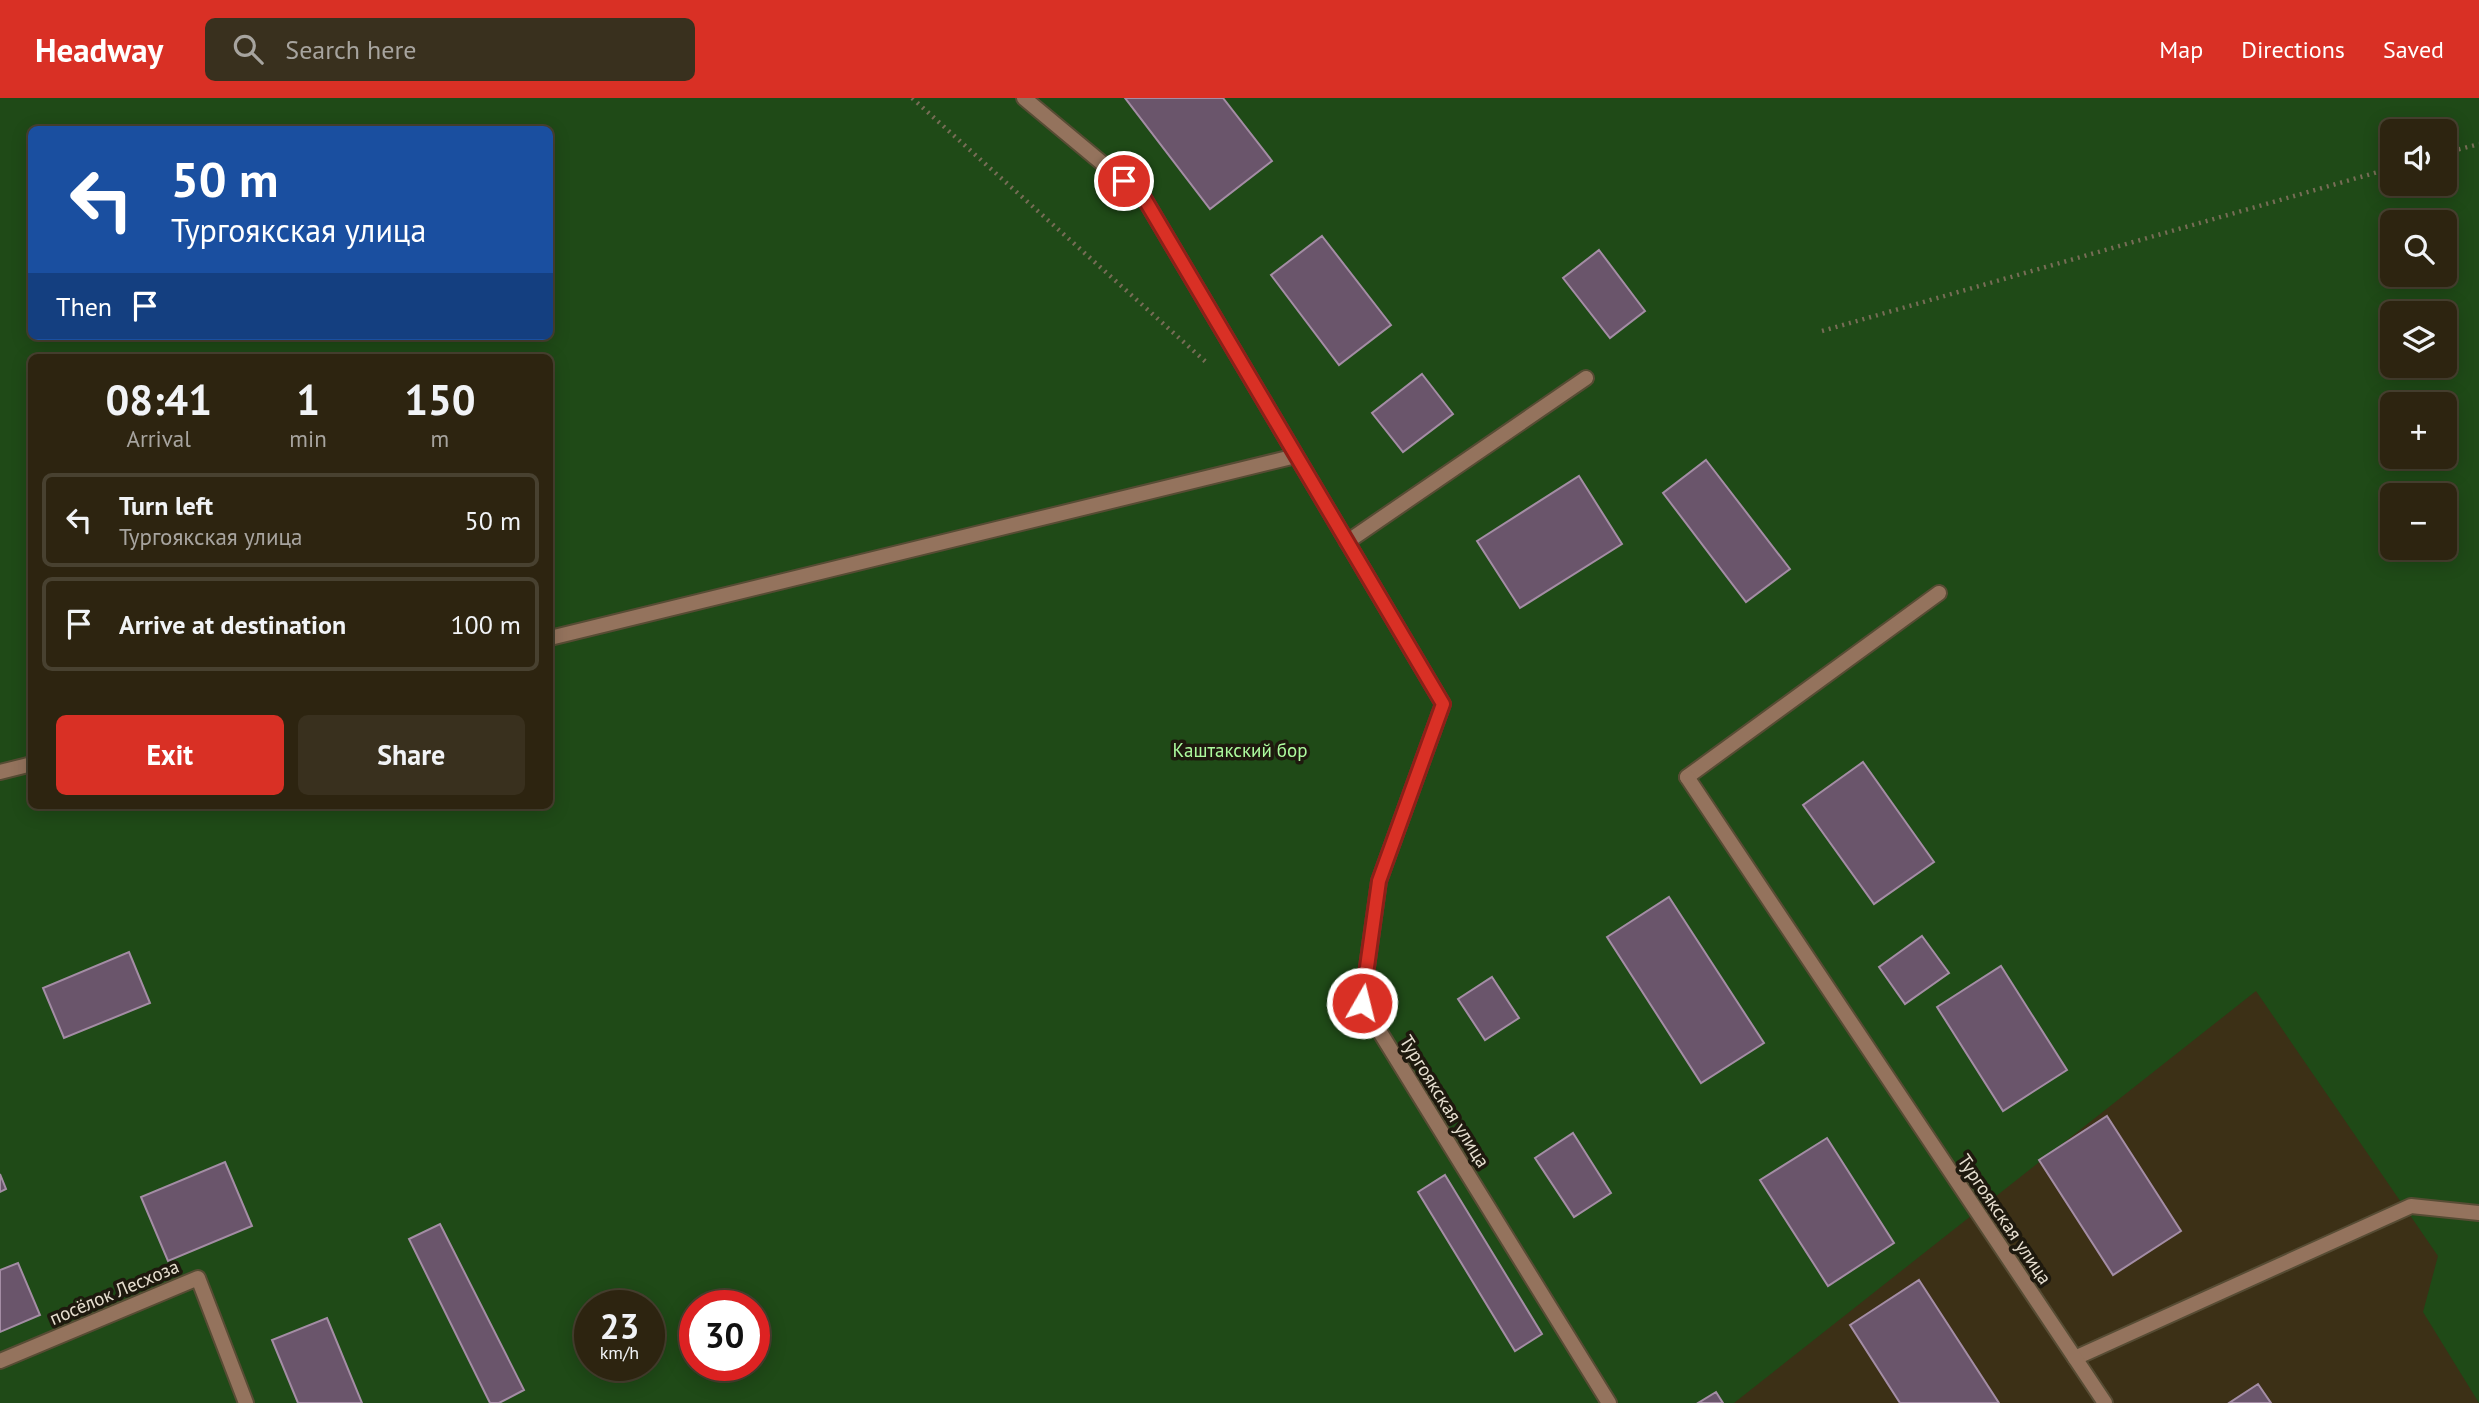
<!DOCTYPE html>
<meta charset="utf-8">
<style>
body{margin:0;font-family:"PT Sans",sans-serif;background:#39301e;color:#f1f3f6;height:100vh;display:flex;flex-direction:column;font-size:26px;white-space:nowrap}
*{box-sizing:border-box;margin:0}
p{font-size:23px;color:#a7a49f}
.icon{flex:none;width:38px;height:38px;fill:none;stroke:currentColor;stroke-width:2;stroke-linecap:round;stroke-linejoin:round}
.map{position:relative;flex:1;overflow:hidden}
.drawer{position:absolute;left:28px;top:256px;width:525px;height:455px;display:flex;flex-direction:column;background:#2d2410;border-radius:10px;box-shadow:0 4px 18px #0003,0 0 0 2px #484130}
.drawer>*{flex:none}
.top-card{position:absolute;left:28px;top:28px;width:525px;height:214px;border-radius:10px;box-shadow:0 4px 18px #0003,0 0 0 2px #484130;background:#1a4fa0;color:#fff;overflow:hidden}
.fabs{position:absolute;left:2380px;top:21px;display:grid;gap:14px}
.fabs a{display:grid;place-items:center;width:77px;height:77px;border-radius:10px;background:#2d2410;box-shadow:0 4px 18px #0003,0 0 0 2px #484130;font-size:35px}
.speed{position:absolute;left:574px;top:1192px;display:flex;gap:14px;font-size:35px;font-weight:700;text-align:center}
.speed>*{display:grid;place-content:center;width:91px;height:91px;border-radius:50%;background:#2d2410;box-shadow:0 4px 18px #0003,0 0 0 2px #484130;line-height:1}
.speed small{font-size:18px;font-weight:400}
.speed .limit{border:10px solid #d22;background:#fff;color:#111}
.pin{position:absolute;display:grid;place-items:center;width:60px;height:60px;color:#fff;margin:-30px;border:4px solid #fff;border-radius:50%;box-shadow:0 2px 7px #0007}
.me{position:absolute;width:77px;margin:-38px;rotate:8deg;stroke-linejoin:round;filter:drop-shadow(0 0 5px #0008)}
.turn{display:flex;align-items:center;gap:24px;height:147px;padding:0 28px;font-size:32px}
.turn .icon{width:91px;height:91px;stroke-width:2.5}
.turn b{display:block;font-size:49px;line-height:60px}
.then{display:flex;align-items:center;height:66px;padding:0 28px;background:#0003;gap:14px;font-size:26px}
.eta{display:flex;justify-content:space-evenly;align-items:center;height:119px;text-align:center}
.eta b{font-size:42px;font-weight:600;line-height:49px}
.primary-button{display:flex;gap:14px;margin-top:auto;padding:14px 28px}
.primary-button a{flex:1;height:80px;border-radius:10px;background:#d93025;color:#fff;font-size:28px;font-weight:600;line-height:80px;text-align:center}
.primary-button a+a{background:#39301e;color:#f1f3f6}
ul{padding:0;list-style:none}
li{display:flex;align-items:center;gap:21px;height:94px;margin:0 14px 10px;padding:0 14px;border:4px solid #484130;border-radius:10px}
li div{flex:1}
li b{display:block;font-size:26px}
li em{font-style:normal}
header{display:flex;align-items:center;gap:42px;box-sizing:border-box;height:98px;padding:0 35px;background:#d93025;color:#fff}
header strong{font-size:33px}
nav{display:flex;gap:38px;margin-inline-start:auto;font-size:24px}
.search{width:490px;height:63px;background:#39301e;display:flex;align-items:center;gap:18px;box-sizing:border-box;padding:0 24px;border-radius:10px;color:#a7a49f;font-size:26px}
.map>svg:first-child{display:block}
.green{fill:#1f4a17;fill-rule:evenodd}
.building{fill:#6a556b;stroke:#a48da5;stroke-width:2}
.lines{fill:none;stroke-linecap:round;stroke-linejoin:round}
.service-casing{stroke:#574c34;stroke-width:18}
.minor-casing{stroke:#574c34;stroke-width:18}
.path{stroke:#776d56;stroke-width:4.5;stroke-dasharray:2 5;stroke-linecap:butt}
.service{stroke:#94735d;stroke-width:14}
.minor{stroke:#94735d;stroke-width:14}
.route-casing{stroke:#8d1f18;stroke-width:18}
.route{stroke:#d93025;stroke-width:12}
.labels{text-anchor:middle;stroke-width:7;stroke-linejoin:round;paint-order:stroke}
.park-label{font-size:19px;fill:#adfb9e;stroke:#1e190e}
.street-label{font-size:19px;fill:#e7dfd0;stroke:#1e190e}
</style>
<header>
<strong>Headway</strong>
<div class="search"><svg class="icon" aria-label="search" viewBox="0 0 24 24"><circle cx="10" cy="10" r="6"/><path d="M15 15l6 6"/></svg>Search here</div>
<nav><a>Map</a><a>Directions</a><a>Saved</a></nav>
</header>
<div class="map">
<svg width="2479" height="1305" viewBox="0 0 2479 1305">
<rect width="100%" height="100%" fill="#3c3016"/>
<!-- green -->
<path class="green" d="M0,0H2479V1305L2423,1214L2438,1158L2256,893L1734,1305H0ZM32,32H550V238H32ZM2392,33H2445V86H2392ZM2392,124H2445V177H2392ZM2392,215H2445V268H2392ZM32,259H550V707H32ZM2392,306H2445V359H2392ZM2392,397H2445V450H2392ZM590,1208H649V1267H590ZM695,1208H754V1267H695Z"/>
<!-- building -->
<path class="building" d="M1125,0H1223L1272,63L1210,111Z
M1322,138L1391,227L1339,267L1271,177Z
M1599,152L1645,213L1610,240L1563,180Z
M1422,276L1453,316L1403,354L1372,315Z
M1706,362L1790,471L1746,504L1663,395Z
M1579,378L1622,446L1520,510L1477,443Z
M1863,664L1934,764L1874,806L1803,707Z
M1669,799L1764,945L1701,985L1607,839Z
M1922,838L1949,875L1905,906L1879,869Z
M129,854L150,905L64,940L43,890Z
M2001,868L2067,972L2003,1013L1937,909Z
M1492,879L1519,920L1485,942L1458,901Z
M2107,1018L2181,1133L2113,1177L2039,1062Z
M1573,1035L1611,1095L1574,1119L1535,1060Z
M1827,1040L1894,1145L1828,1188L1760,1082Z
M225,1064L252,1128L168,1163L141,1099Z
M0,1076L6,1091L0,1094Z
M1445,1077L1542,1236L1515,1253L1418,1094Z
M440,1126L524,1292L499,1305H490L409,1141Z
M18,1165L40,1217L0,1234V1172Z
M1919,1182L1999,1305H1900L1850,1227Z
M327,1220L362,1305H298L272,1242Z
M2258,1286L2271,1305H2229Z
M1716,1294L1723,1305H1698Z"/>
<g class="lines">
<defs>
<path id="service" d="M1347,444L1586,280
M550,540L1296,358
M0,674L32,666
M1687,679L1939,495
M2075,1260L2411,1108L2479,1115"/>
<path id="minor" d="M1024,0L1144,100L1443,606L1379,783L1362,905L1609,1305
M1687,679L2105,1305
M0,1263L198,1180L246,1305"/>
</defs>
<!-- service casing -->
<use href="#service" class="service-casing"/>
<!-- minor casing -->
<use href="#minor" class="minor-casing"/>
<!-- path -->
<path class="path" d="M912,0L1207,265
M2445,55L2479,46
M1822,233L2392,70"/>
<!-- service -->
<use href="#service" class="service"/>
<!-- minor -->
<use href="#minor" class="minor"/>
</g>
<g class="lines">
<defs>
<path id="route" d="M1124,83L1144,100L1443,606L1379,783L1362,905"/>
</defs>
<!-- route casing -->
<use href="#route" class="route-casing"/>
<!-- route -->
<use href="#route" class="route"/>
</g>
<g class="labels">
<!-- park labels -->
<g class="park-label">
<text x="1240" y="659">Каштакский бор</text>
</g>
<!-- street labels -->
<g class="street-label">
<text transform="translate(1445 1003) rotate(58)" y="7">Тургоякская улица</text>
<text transform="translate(2005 1121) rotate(56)" y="7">Тургоякская улица</text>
<text transform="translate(114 1194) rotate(-23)" y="7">посёлок Лесхоза</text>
</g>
</g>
</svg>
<div class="fabs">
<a><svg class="icon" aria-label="sound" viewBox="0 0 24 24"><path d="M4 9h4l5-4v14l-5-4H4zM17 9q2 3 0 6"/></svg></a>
<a><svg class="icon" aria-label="search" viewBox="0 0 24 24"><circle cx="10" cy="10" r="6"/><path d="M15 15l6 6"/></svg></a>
<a><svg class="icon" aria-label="layers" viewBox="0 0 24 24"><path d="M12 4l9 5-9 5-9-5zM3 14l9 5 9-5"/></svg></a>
<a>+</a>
<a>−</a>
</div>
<div class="speed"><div>23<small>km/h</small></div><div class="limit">30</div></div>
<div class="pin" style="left:1124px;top:83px;background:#d93025"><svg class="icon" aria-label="arrive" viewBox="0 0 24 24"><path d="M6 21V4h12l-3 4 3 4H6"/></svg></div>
<svg class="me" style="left:1362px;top:905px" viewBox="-20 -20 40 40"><circle r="17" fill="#d93025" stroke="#fff" stroke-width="3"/><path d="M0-11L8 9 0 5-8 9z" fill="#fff"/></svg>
<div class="top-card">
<div class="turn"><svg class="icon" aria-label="left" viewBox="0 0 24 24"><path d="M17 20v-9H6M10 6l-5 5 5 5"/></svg><div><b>50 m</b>Тургоякская улица</div></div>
<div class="then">Then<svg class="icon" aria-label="arrive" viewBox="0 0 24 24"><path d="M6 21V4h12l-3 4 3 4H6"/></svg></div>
</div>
<section class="drawer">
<div class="eta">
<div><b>08:41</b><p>Arrival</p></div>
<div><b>1</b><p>min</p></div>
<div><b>150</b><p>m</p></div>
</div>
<ul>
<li><svg class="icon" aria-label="left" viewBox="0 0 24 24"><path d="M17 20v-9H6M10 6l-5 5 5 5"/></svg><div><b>Turn left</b><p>Тургоякская улица</p></div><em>50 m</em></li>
<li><svg class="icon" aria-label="arrive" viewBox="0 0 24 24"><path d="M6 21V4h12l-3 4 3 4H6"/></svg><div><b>Arrive at destination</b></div><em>100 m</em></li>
</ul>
<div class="primary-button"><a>Exit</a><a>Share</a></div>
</section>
</div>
